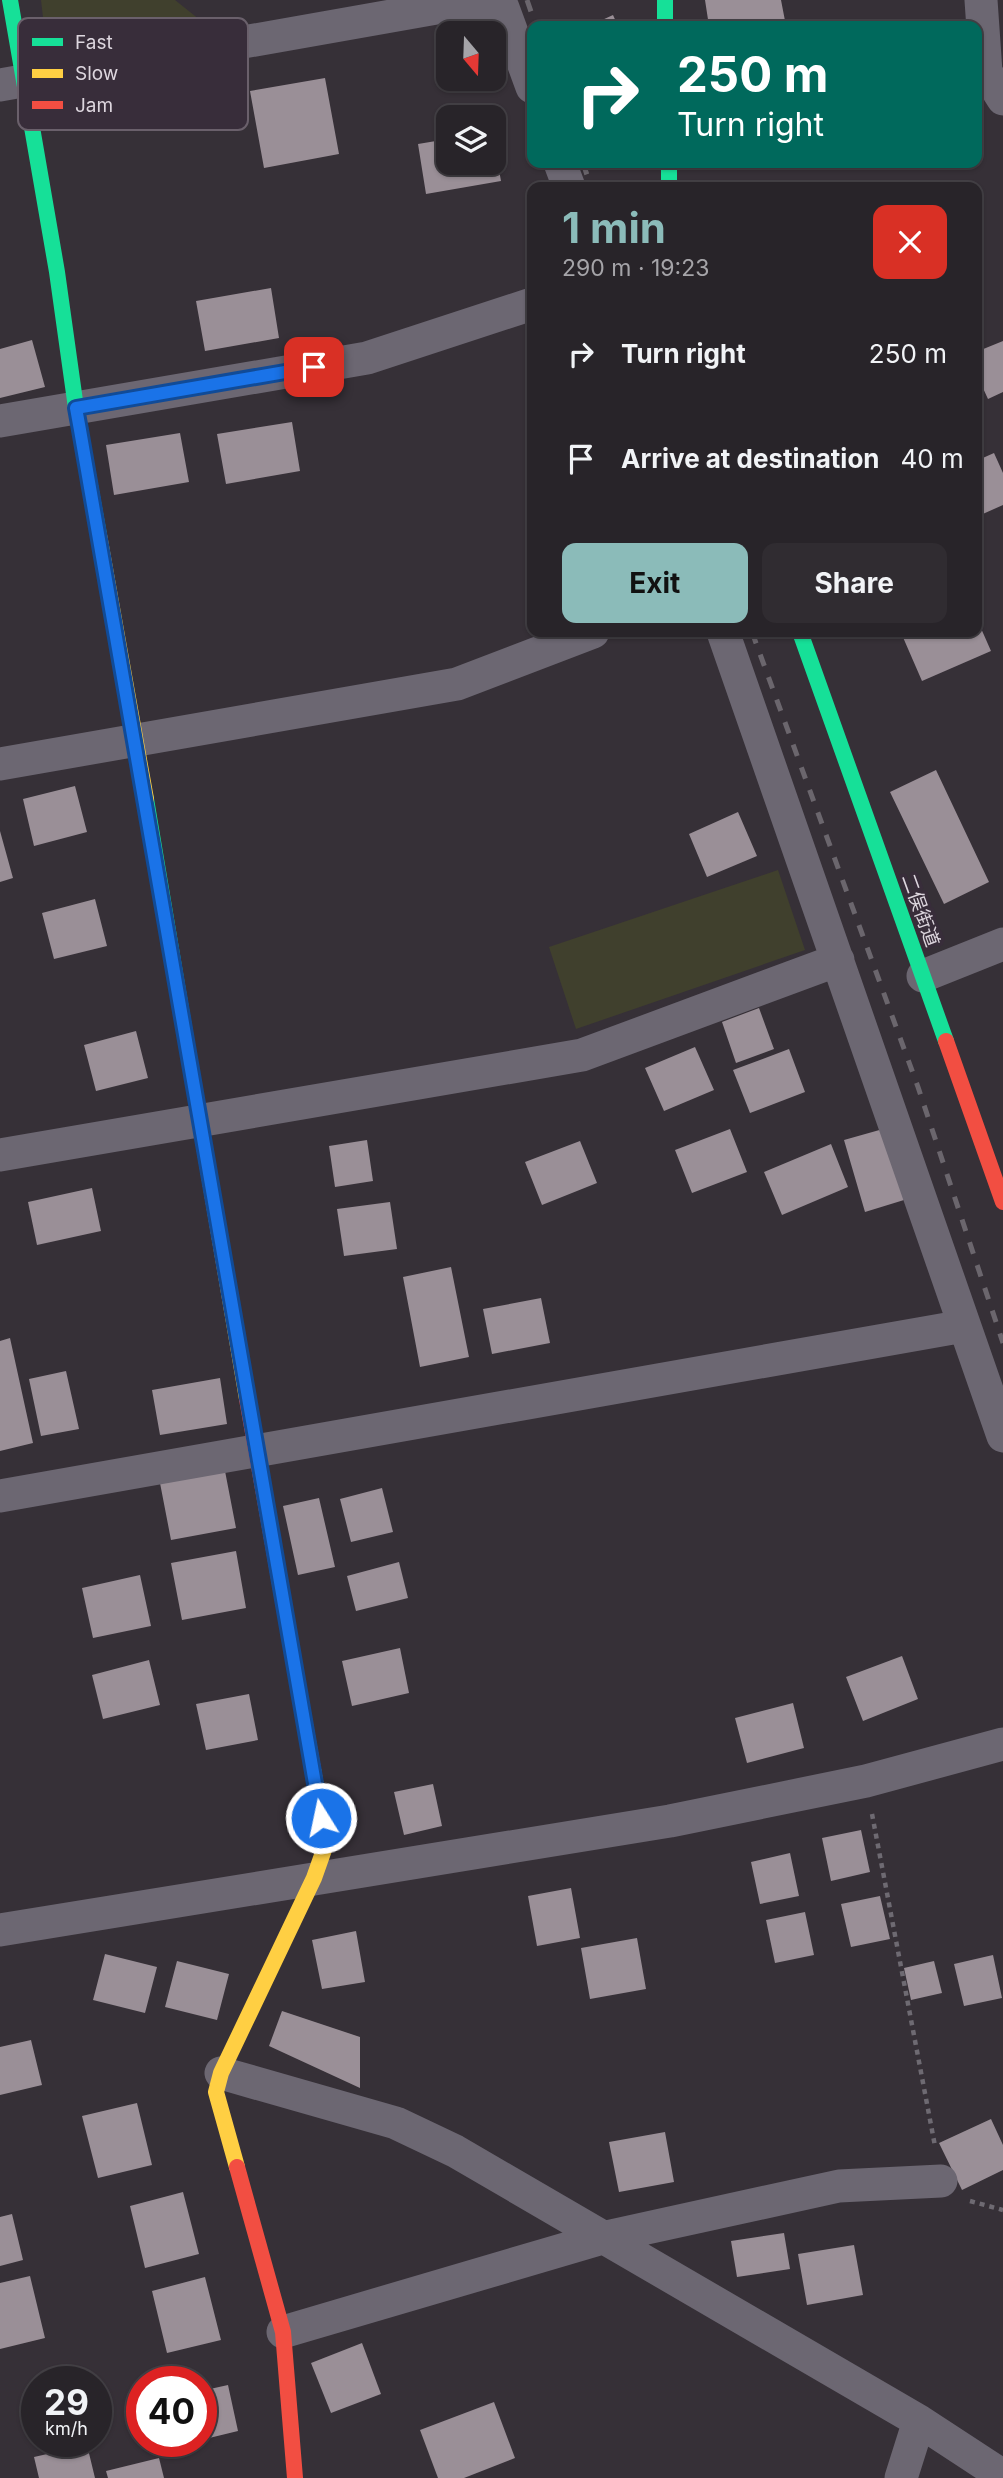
<!DOCTYPE html>
<meta charset="utf-8">
<style>
body{margin:0;font-family:Inter,"Noto Sans JP",sans-serif;background:#302c31;color:#f1f3f6;height:100vh;display:flex;flex-direction:column;font-size:26px;white-space:nowrap}
*{box-sizing:border-box;margin:0}
p{font-size:23px;color:#a5a4a8}
.icon{flex:none;width:38px;height:38px;fill:none;stroke:currentColor;stroke-width:2;stroke-linecap:round;stroke-linejoin:round}
.map{position:relative;flex:1;overflow:hidden}
.panel{position:absolute;left:527px;top:182px;width:455px;height:455px;display:flex;flex-direction:column;background:#282429;border-radius:14px;box-shadow:0 2px 5px #0004,0 0 0 2px #444146}
.panel>*{flex:none}
.hud{position:absolute;left:527px;top:21px;width:455px;height:147px;border-radius:14px;box-shadow:0 2px 5px #0004,0 0 0 2px #444146;background:#00695c;color:#fff;overflow:hidden}
.needle{width:46px;rotate:161deg}
.tools{position:absolute;left:436px;top:21px;display:grid;gap:14px}
.tools a{display:grid;place-items:center;width:70px;height:70px;border-radius:14px;background:#282429;box-shadow:0 2px 5px #0004,0 0 0 2px #444146;font-size:35px}
.speed{position:absolute;left:21px;top:2366px;display:flex;gap:14px;font-size:35px;font-weight:700;text-align:center}
.speed>*{display:grid;place-content:center;width:91px;height:91px;border-radius:50%;background:#282429;box-shadow:0 2px 5px #0004,0 0 0 2px #444146;line-height:1}
.speed small{font-size:18px;font-weight:400}
.speed .limit{border:10px solid #d22;background:#fff;color:#111}
.pin{position:absolute;display:grid;place-items:center;width:60px;height:60px;color:#fff;margin:-30px;border-radius:14px;box-shadow:0 4px 10px #0006}
.me{position:absolute;width:77px;margin:-38px;rotate:350deg;stroke-linejoin:round;filter:drop-shadow(0 0 5px #0008)}
.turn{display:flex;align-items:center;gap:24px;height:147px;padding:0 35px;font-size:32px}
.turn .icon{width:91px;height:91px;stroke-width:2.5}
.turn b{display:block;font-size:49px;line-height:60px}
.round{display:grid;place-items:center;flex:none;width:74px;height:74px;border-radius:14px;background:#302c31}
.head{display:flex;align-items:center;justify-content:space-between;height:119px;padding:0 35px}
h1{font-size:42px;font-weight:700;line-height:52px;color:#8bbbb9}
.primary-button{display:flex;gap:14px;margin-top:auto;padding:14px 35px}
.primary-button a{flex:1;height:80px;border-radius:14px;background:#8bbbb9;color:#111;font-size:28px;font-weight:700;line-height:80px;text-align:center}
.primary-button a+a{background:#302c31;color:#f1f3f6}
ul{padding:0;list-style:none}
li{display:flex;align-items:center;gap:21px;height:105px;padding:0 35px}
li div{flex:1}
li b{display:block;font-size:26px}
li em{font-style:normal}
.map>svg:first-child{display:block}
.green{fill:#40402d}
.building{fill:#9a8f97}
.lines{fill:none;stroke-linecap:round;stroke-linejoin:round}
.path{stroke:#6e6a72;stroke-width:4.5;stroke-dasharray:5 5;stroke-linecap:butt}
.street{stroke:#6c6772;stroke-width:33}
.fast{stroke:#16e098;stroke-width:16}
.slow{stroke:#ffcf43;stroke-width:16}
.jam{stroke:#f24e42;stroke-width:16}
.rail{stroke:#6b666d;stroke-width:5;stroke-dasharray:12 12;stroke-linecap:butt}
.route-casing{stroke:#114b97;stroke-width:18}
.route{stroke:#1a73e8;stroke-width:12}
.labels{text-anchor:middle;stroke-width:7;stroke-linejoin:round;paint-order:stroke}
.street-label{font-size:19px;fill:#ddd6de;stroke:#382d3a}
.key{fill:#382d3a;stroke:#6a606b;stroke-width:2}
.key-label{font-size:19px;fill:#ddd6de}
</style>
<div class="map">
<svg width="1003" height="2478" viewBox="0 0 1003 2478">
<rect width="100%" height="100%" fill="#363037"/>
<!-- green -->
<path class="green" d="M41,0H175L205,24L47,52Z
M778,870L805,950L576,1029L549,947Z"/>
<!-- building -->
<path class="building" d="M705,0H781L786,26H709Z
M613,15L618,26H589Z
M325,78L339,154L264,168L250,91Z
M448,139V163H494L495,147L501,181L426,194L418,144Z
M271,288L279,338L205,351L196,301Z
M32,340L45,387L0,398V349Z
M1003,341V392L988,399L976,373V352Z
M292,422L300,471L226,484L217,434Z
M180,433L189,482L114,495L106,445Z
M994,453L1003,473V505L976,517V461Z
M976,617L991,651L922,681L902,635L909,632H976Z
M936,770L989,882L944,904L890,792Z
M75,786L87,832L34,846L23,799Z
M738,812L757,856L707,877L689,834Z
M0,831L13,878L0,882Z
M95,899L107,946L54,959L42,913Z
M759,1008L774,1049L736,1063L722,1022Z
M136,1031L148,1078L96,1091L84,1045Z
M695,1047L714,1090L664,1111L645,1068Z
M789,1049L805,1092L750,1113L733,1070Z
M730,1129L747,1172L692,1193L675,1150Z
M883,1129L904,1200L865,1212L844,1140Z
M367,1140L373,1181L335,1187L329,1146Z
M580,1141L597,1183L542,1205L525,1162Z
M831,1144L848,1187L782,1215L764,1172Z
M92,1188L101,1231L37,1245L28,1202Z
M390,1202L397,1249L344,1256L337,1209Z
M451,1267L469,1357L420,1367L403,1277Z
M541,1298L550,1343L492,1354L483,1309Z
M10,1338L33,1443L0,1451V1341Z
M66,1371L79,1429L41,1436L29,1379Z
M220,1378L227,1424L160,1435L152,1390Z
M225,1471L236,1528L171,1540L160,1483Z
M382,1488L393,1532L351,1542L340,1499Z
M319,1498L335,1567L298,1575L283,1506Z
M236,1551L246,1608L182,1620L171,1563Z
M399,1562L408,1598L356,1611L347,1576Z
M140,1575L151,1626L93,1638L82,1588Z
M400,1648L409,1693L352,1706L342,1661Z
M902,1656L918,1699L863,1721L846,1677Z
M149,1660L160,1705L103,1719L92,1675Z
M249,1694L258,1740L206,1750L196,1704Z
M793,1703L804,1748L747,1763L735,1718Z
M433,1784L442,1826L404,1835L394,1792Z
M861,1830L870,1872L831,1881L822,1838Z
M790,1853L799,1896L760,1904L751,1862Z
M571,1888L580,1938L537,1946L528,1896Z
M880,1896L890,1939L851,1947L841,1904Z
M805,1912L814,1955L775,1963L766,1920Z
M356,1931L365,1982L322,1989L312,1940Z
M637,1938L646,1989L590,1999L581,1948Z
M105,1954L157,1967L145,2013L93,2000Z
M993,1955L1002,1998L964,2006L954,1964Z
M177,1961L229,1974L217,2020L165,2007Z
M934,1961L942,1993L911,2000L904,1968Z
M282,2011L360,2037V2088L269,2046Z
M31,2040L42,2085L0,2095V2047Z
M137,2103L152,2165L98,2178L82,2116Z
M991,2119L1003,2145V2170L962,2190L939,2143Z
M665,2132L674,2182L619,2192L609,2142Z
M183,2192L199,2254L145,2268L130,2206Z
M12,2214L23,2260L0,2266V2217Z
M784,2233L790,2269L737,2277L731,2241Z
M854,2245L863,2295L807,2305L798,2254Z
M30,2276L45,2338L0,2349V2283Z
M205,2277L221,2340L167,2353L152,2291Z
M362,2343L381,2394L331,2413L311,2363Z
M228,2385L238,2431L201,2440V2391Z
M494,2402L515,2458L464,2478H438L420,2430Z
M87,2445L95,2478H39L34,2457Z
M159,2458L164,2478H108L106,2471Z"/>
<g class="lines">
<!-- path -->
<path class="path" d="M872,1814L935,2146
M970,2201L1003,2210"/>
<!-- street -->
<path class="street" d="M981,0L986,72L1003,99
M459,4L503,8L532,87
M0,85L459,4L455,0
M560,163L569,187
M0,421L367,358L532,304
M723,632L1003,1436
M0,764L457,684L593,632
M923,976L1003,944
M0,1155L582,1055L838,960
M0,1496L964,1326
M0,1930L670,1821L866,1781L1003,1744
M221,2073L396,2123L455,2151L919,2421L1003,2476
M283,2332L606,2237L839,2186L941,2181
M901,2478L919,2421"/>
<!-- fast -->
<path class="fast" d="M10,0L57,272L76,408L99,535
M665,0V26
M669,163V187
M800,632L946,1041
M146,799L191,1069"/>
<!-- slow -->
<path class="slow" d="M99,535L146,799
M191,1069L247,1399
M237,2167L216,2092L221,2073L314,1878L326,1844L313,1769"/>
<!-- jam -->
<path class="jam" d="M946,1041L1003,1202
M247,1399L313,1769
M237,2167L283,2332L295,2478"/>
<!-- rail -->
<path class="rail" d="M527,0L536,26
M583,163L591,187
M752,632L918,1087L1003,1343"/>
</g>
<g class="lines">
<defs>
<path id="route" d="M314,367L76,408C162,877 237,1348 321,1818"/>
</defs>
<!-- route casing -->
<use href="#route" class="route-casing"/>
<!-- route -->
<use href="#route" class="route"/>
</g>
<g class="labels">
<!-- street labels -->
<g class="street-label">
<text transform="translate(921 910) rotate(70)" y="7">二俣街道</text>
</g>
</g>
<!-- legend -->
<rect x="18" y="18" width="230" height="112" rx="10" class="key"/>
<rect x="32" y="38" width="31" height="8" fill="#16e098"/>
<rect x="32" y="69" width="31" height="9" fill="#ffcf43"/>
<rect x="32" y="101" width="31" height="8" fill="#f24e42"/>
<g class="key-label">
<text x="75" y="49">Fast</text>
<text x="75" y="80">Slow</text>
<text x="75" y="112">Jam</text>
</g>
</svg>
<div class="tools">
<a><svg class="needle" viewBox="-14 -14 28 28"><path d="M0-13l5 13h-10z" fill="#e53935"/><path d="M0 13l5-13h-10z" fill="#a5a4a8"/></svg></a>
<a><svg class="icon" aria-label="layers" viewBox="0 0 24 24"><path d="M12 4l9 5-9 5-9-5zM3 14l9 5 9-5"/></svg></a>
</div>
<div class="speed"><div>29<small>km/h</small></div><div class="limit">40</div></div>
<div class="pin" style="left:314px;top:367px;background:#d93025"><svg class="icon" aria-label="arrive" viewBox="0 0 24 24"><path d="M6 21V4h12l-3 4 3 4H6"/></svg></div>
<svg class="me" style="left:321px;top:1818px" viewBox="-20 -20 40 40"><circle r="17" fill="#1a73e8" stroke="#fff" stroke-width="3"/><path d="M0-11L8 9 0 5-8 9z" fill="#fff"/></svg>
<div class="hud">
<div class="turn"><svg class="icon" aria-label="right" viewBox="0 0 24 24"><path d="M7 20v-9h11M14 6l5 5-5 5"/></svg><div><b>250 m</b>Turn right</div></div>
</div>
<section class="panel">
<div class="head"><div><h1>1 min</h1><p>290 m · 19:23</p></div><a class="round" style="background:#d93025;color:#fff"><svg class="icon" aria-label="close" viewBox="0 0 24 24"><path d="M6 6l12 12M18 6L6 18"/></svg></a></div>
<ul>
<li><svg class="icon" aria-label="right" viewBox="0 0 24 24"><path d="M7 20v-9h11M14 6l5 5-5 5"/></svg><div><b>Turn right</b></div><em>250 m</em></li>
<li><svg class="icon" aria-label="arrive" viewBox="0 0 24 24"><path d="M6 21V4h12l-3 4 3 4H6"/></svg><div><b>Arrive at destination</b></div><em>40 m</em></li>
</ul>
<div class="primary-button"><a>Exit</a><a>Share</a></div>
</section>
</div>
